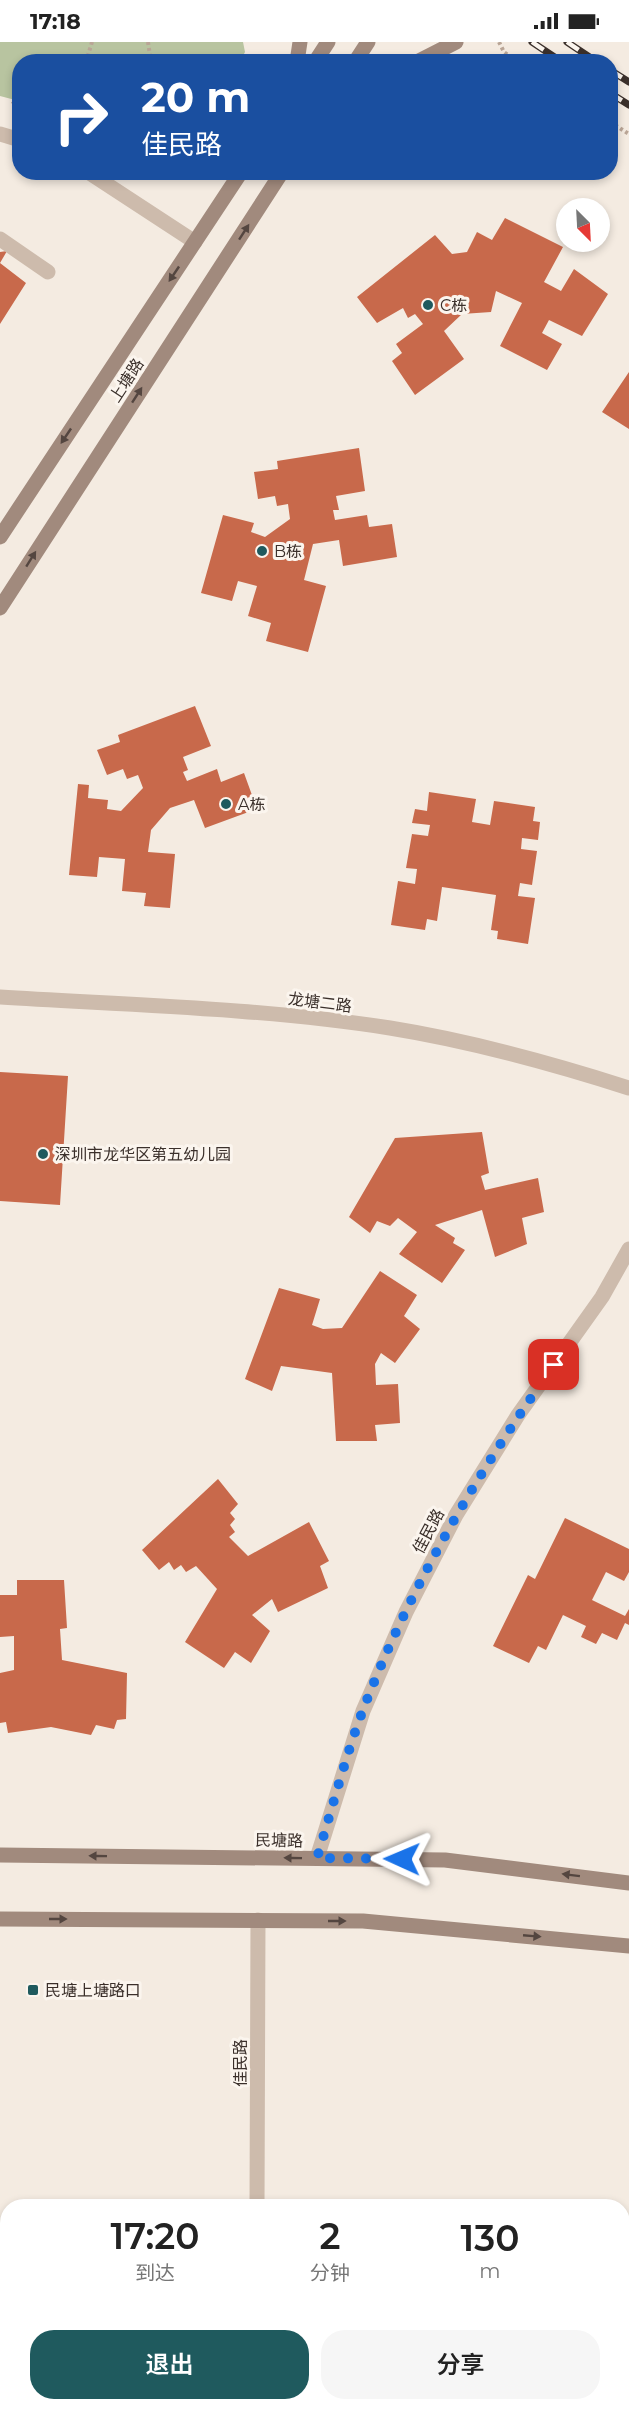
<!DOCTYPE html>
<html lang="zh">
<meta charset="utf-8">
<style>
body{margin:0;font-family:Montserrat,"Noto Sans SC",sans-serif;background:#f6f6f6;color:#222;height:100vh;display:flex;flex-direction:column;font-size:22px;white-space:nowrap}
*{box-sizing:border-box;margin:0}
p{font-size:20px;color:#767676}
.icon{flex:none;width:33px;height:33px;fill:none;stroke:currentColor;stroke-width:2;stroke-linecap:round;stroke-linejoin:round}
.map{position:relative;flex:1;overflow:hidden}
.side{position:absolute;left:0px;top:2157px;width:630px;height:212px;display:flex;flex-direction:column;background:#fff;border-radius:24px 24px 0 0;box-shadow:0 3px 9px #0003}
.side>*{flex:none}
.guide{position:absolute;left:12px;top:12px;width:606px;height:126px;border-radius:24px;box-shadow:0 3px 9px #0003;background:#1a4fa0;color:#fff;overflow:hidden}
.needle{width:39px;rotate:156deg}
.tools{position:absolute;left:556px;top:156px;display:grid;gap:12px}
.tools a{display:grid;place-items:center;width:54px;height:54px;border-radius:50%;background:#fff;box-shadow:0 3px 9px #0003;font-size:30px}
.pin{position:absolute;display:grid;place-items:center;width:51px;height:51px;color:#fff;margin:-26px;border-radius:12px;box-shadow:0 3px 9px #0006}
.me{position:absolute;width:66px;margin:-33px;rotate:271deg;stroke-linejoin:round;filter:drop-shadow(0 0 4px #0008)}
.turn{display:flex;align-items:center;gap:21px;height:126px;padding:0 30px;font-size:27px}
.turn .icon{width:78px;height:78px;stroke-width:2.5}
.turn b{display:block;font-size:42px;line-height:51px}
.eta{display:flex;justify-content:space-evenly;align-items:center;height:102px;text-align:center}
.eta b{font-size:36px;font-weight:600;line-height:42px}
.cta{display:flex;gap:12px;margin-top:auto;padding:12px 30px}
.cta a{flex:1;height:69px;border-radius:24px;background:#1f5a5e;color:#fff;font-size:24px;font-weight:600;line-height:69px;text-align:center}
.cta a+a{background:#f6f6f6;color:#222}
.status{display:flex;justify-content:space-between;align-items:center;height:42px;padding:0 30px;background:#fff;direction:ltr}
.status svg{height:16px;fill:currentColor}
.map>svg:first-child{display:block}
.green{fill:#b8c4a0}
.building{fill:#c8694b}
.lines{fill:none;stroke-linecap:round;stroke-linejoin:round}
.path{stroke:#b9a596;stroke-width:4;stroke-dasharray:3 3;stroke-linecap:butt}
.lane{stroke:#cdbbac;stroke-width:15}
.street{stroke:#cdbbac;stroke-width:15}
.secondary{stroke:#a18a7d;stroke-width:15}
.rail-casing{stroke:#3b302b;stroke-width:7}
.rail{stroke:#fbf5ee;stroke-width:4.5;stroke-dasharray:14;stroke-linecap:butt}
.oneway{fill:#544640}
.route{stroke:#1a73e8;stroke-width:10;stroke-dasharray:0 18}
.poi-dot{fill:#1f5a5e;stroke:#fbf5ee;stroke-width:2}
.labels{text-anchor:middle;stroke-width:6;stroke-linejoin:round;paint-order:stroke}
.poi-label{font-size:16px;fill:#3b302b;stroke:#fbf5ee;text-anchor:start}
.street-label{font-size:16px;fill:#3b302b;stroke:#fbf5ee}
</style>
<div class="status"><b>17:18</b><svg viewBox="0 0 49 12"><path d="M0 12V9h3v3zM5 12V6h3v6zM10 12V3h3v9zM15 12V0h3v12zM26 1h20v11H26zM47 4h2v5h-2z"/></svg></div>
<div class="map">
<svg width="629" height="2368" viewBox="0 0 629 2368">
<rect width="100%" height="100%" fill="#f4ebe1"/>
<!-- green -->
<path class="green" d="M0,0H243L245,10L240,20H20L19,59L0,54Z"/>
<!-- building -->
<path class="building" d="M505,176L563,205L544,240L561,249L574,227L608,252L582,294L549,278L542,291L562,302L547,328L500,304L522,261L496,249L491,270L462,272L444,289L464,317L415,353L392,319L402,311L396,302L423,282L415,272L408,276L403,266L377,281L357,255L435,193L452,212L467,210L477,190L492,198Z
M7,209L0,221L26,241L0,282V210Z
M629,330V387L602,370Z
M359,406L365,449L336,454L339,468H333L335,478L367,473L369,485L392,482L397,515L343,524L339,498L313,502L304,538L326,544L308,610L266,599L271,581L248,574L257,544L238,539L232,559L201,551L223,473L254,481L251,490L265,495L290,477L288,462L277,464L275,454L258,457L254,430L278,427L277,419Z
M195,664L211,704L183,715L188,728L183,730L187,739L217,727L221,740L244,731L257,767L205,786L194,758L170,766L151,788L148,810L175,812L170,866L144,864L146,851L122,849L125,817L99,815L97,835L69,833L78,742L89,743L88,756L108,758L107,767L121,769L143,746L138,733L127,737L123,727L107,733L97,708L120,700L118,693Z
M429,750L476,757L472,780L490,783L494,759L535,765L533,779L540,780L538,798L522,796L521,807L537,809L532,843L520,841L518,854L535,856L528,902L497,897L498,889L491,888L496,853L442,845L437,879L427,877L425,888L391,883L398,839L415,842L417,827L406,826L412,792L428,794L430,783L412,781L415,767L427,769Z
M0,1030L68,1034L60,1163L0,1159Z
M482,1090L489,1131L481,1134L485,1148L538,1136L544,1170L522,1176L527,1202L495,1215L482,1168L435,1183L455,1196L453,1201L465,1208L442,1241L399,1212L417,1190L398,1176L390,1184L377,1179L370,1191L349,1175L395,1096Z
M380,1229L417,1253L404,1274L420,1287L395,1321L381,1311L375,1322L376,1343L398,1342L400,1381L375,1383L377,1399H336L332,1331L281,1324L272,1349L245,1337L279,1246L320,1257L312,1283L323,1287L342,1286Z
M218,1437L238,1462L230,1471L235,1477L230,1483L235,1490L229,1495L248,1514L309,1480L329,1519L320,1524L328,1546L278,1570L272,1557L252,1573L270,1589L251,1621L235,1610L224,1626L185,1600L217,1547L196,1524L186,1530L181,1523L174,1528L169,1520L159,1528L142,1508Z
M565,1476L629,1507V1530L624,1539L606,1530L592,1558L625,1574L629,1567V1583L625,1581L617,1598L602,1591L596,1602L581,1595L586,1584L563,1573L546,1608L538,1604L529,1621L493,1604L528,1533L535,1537Z
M17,1538H64L67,1586L60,1587L62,1618L127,1631L126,1677L117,1678L114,1687L96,1683L91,1693L51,1685L8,1691L6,1680L0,1681V1631L14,1628V1594L0,1595V1553H17Z
M8,2243V2324L0,2328V2247Z"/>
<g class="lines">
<!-- path -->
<path class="path" d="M148,0L151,20
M499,0L504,10L517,20
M86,20L92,0
M12,62L20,58
M610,80L629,92"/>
<!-- lane -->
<path class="lane" d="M0,197L48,230"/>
<!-- street -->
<path class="street" d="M0,92L20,98
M88,130L195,200
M0,955C130,963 261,966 390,986C471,999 551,1021 629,1046
M317,1816L363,1669L406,1570L456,1473L518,1373L602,1255L629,1207
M257,2164L258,1878
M256,2368V2361"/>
<!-- secondary -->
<path class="secondary" d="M297,20L300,0
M315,20L328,0
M355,20L368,0
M417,20L456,0
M0,495L241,130
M0,566L282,130
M0,1813L445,1818L629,1841
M0,1877L363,1879L629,1904"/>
<defs>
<path id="rail" d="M532,0L562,20
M567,0L597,20
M610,28L629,40
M610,51L629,63"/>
</defs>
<!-- rail casing -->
<use href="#rail" class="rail-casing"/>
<!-- rail -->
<use href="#rail" class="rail"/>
</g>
<!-- one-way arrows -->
<defs><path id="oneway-solid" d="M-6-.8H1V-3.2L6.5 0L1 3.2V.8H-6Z" transform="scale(1.5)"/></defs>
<g class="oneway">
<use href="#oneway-solid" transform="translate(244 190) rotate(-57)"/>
<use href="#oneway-solid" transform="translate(174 232) rotate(124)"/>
<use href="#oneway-solid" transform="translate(137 353) rotate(-57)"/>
<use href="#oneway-solid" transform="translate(66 394) rotate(124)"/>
<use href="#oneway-solid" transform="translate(31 517) rotate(-58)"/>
<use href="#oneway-solid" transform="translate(98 1814) rotate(-179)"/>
<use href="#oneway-solid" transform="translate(293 1816) rotate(-179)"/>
<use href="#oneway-solid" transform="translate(571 1833) rotate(-173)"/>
<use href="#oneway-solid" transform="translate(58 1877)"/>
<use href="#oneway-solid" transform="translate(337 1879)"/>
<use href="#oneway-solid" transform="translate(532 1894) rotate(5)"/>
</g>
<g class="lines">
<!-- route -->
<path class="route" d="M402,1817L317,1816C332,1767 345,1716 363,1668C410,1545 478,1430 554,1323"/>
</g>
<!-- markers -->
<g class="poi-dot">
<circle cx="428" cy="263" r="6"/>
<circle cx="262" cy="509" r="6"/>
<circle cx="226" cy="762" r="6"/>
<circle cx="43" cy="1112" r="6"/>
<rect x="27" y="1942" width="12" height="12" rx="3"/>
</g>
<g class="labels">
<!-- poi labels -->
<g class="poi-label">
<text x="440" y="269">C栋</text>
<text x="274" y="515">B栋</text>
<text x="238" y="768">A栋</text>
<text x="55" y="1118">深圳市龙华区第五幼儿园</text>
<text x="45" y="1954">民塘上塘路口</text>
</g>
<!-- street labels -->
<g class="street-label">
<text transform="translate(126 338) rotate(-57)" y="6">上塘路</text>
<text transform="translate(320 960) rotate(7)" y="6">龙塘二路</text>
<text transform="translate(428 1489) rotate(-62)" y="6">佳民路</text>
<text transform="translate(279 1798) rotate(1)" y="6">民塘路</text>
<text transform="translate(240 2021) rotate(-90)" y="6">佳民路</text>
</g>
</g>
</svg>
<div class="tools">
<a><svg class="needle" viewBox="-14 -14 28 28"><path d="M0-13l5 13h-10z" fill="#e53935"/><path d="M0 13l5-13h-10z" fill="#767676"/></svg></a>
</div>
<div class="pin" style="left:554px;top:1323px;background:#d93025"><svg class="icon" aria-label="arrive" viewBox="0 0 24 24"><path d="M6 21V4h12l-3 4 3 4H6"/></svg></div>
<svg class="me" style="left:402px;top:1817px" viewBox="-20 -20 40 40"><path d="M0-17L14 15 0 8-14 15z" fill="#1a73e8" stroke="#fff" stroke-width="4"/></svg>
<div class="guide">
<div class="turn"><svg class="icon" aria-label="right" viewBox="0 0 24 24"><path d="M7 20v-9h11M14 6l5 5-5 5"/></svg><div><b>20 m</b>佳民路</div></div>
</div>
<section class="side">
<div class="eta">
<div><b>17:20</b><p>到达</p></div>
<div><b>2</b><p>分钟</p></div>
<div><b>130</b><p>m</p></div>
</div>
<div class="cta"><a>退出</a><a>分享</a></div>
</section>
</div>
